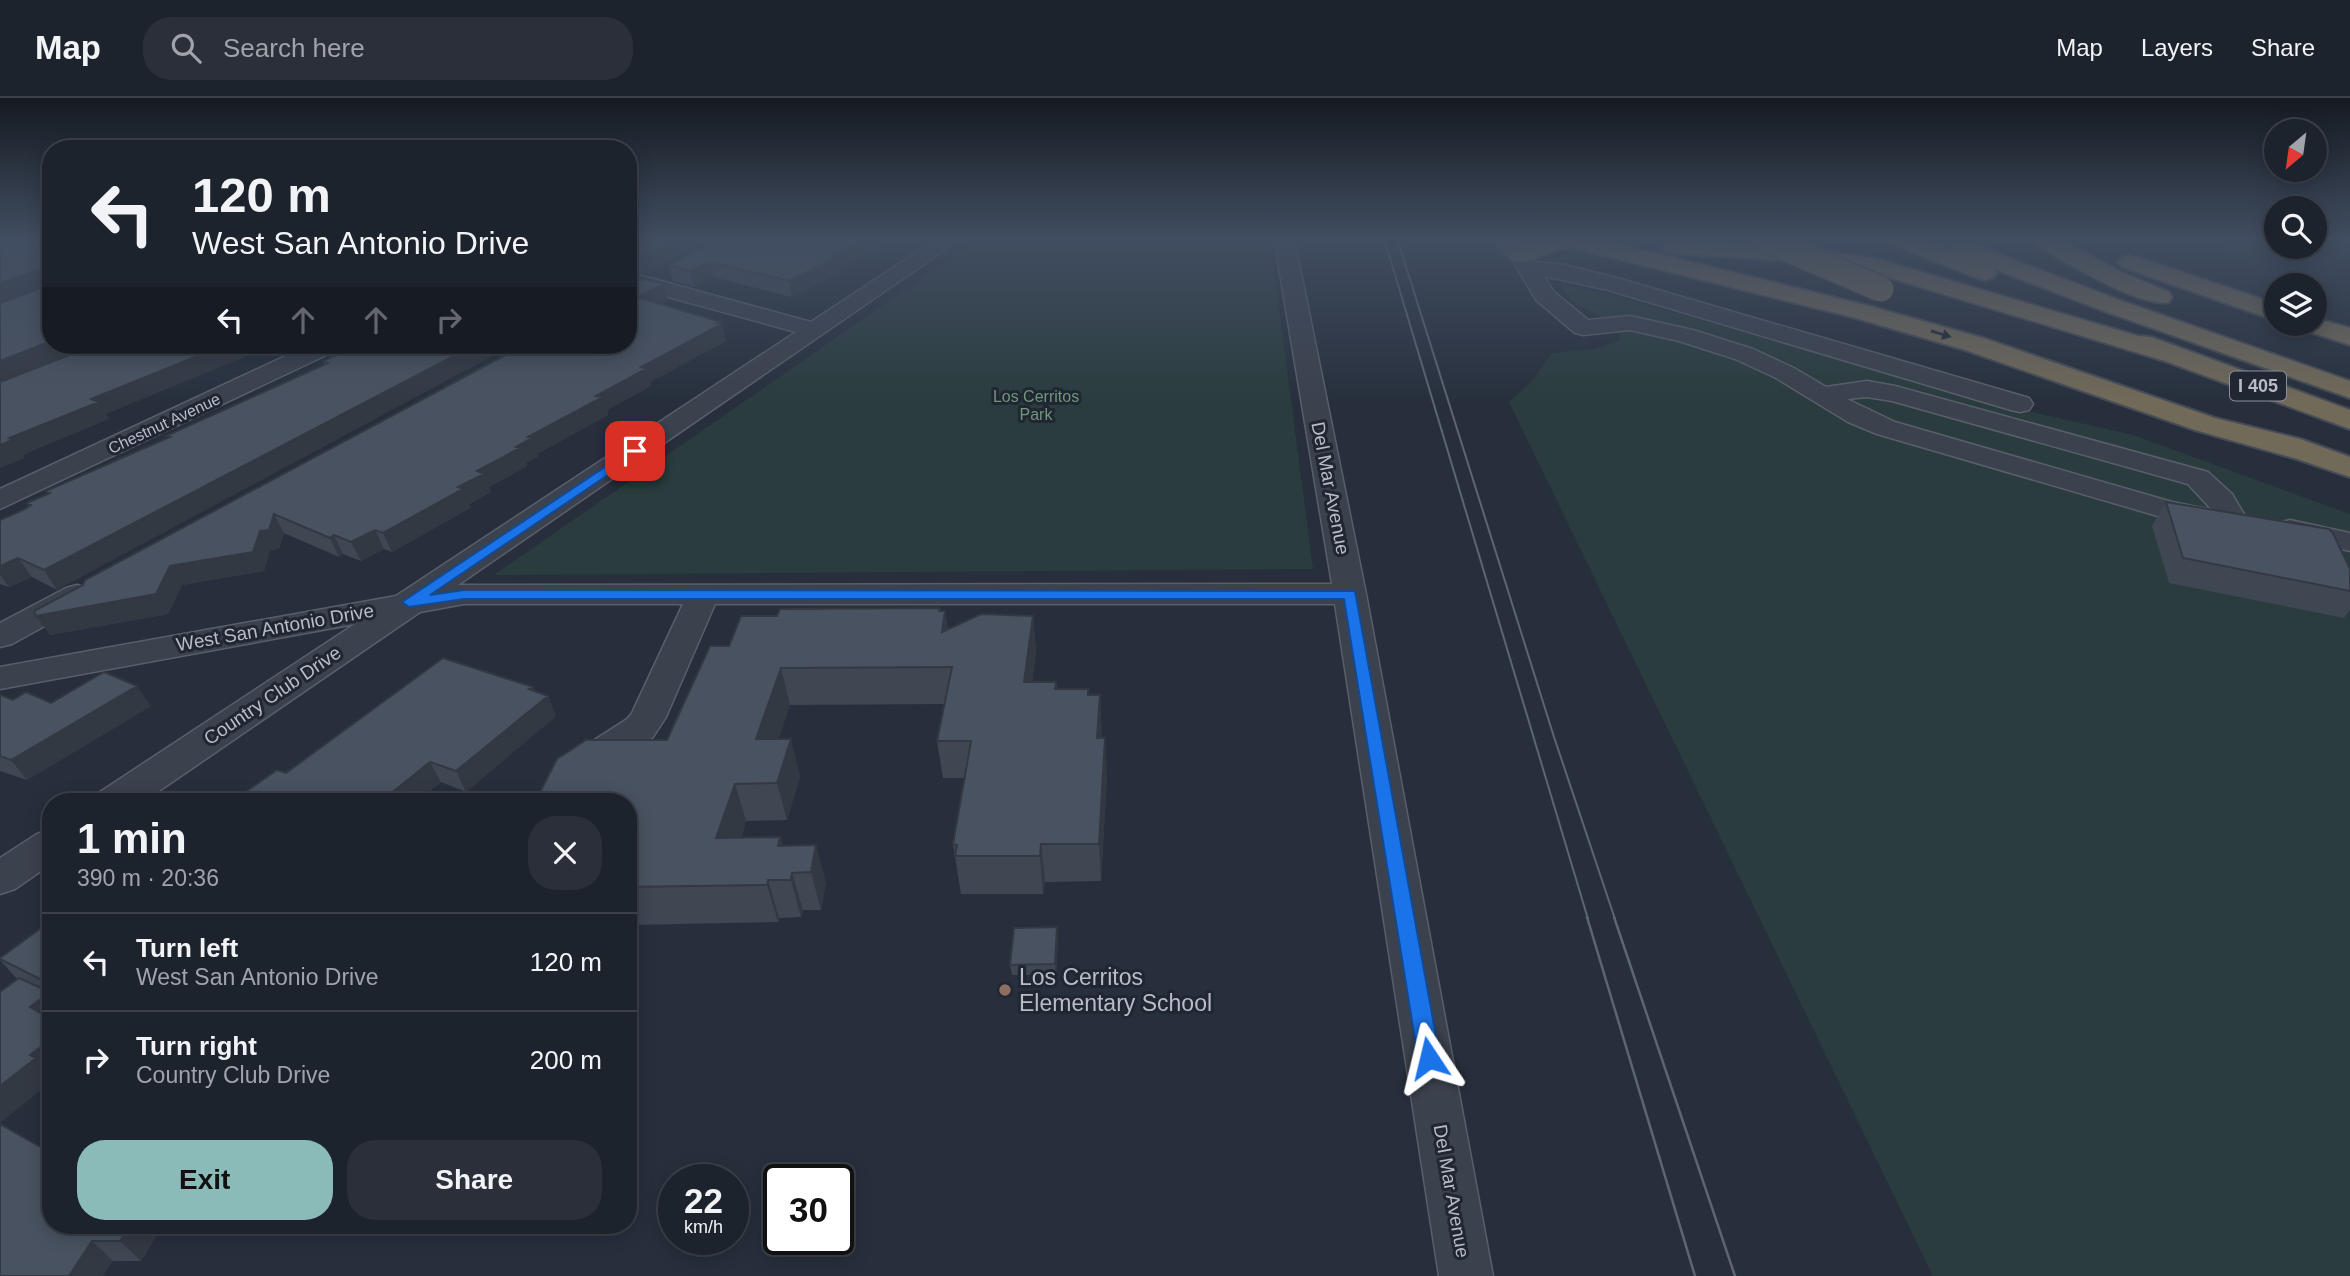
<!DOCTYPE html>
<meta charset="utf-8">
<style>
body{margin:0;font-family:Helvetica,sans-serif;background:#2a2f39;color:#f1f3f6;height:100vh;display:flex;flex-direction:column;font-size:26px;white-space:nowrap}
*{box-sizing:border-box;margin:0}
p{font-size:23px;color:#a0a4aa}
.icon{flex:none;width:38px;height:38px;fill:none;stroke:currentColor;stroke-width:2;stroke-linecap:round;stroke-linejoin:round}
.map{position:relative;flex:1;overflow:hidden}
.details{position:absolute;left:42px;top:695px;width:595px;height:441px;display:flex;flex-direction:column;background:#1d232d;border-radius:28px;box-shadow:0 4px 18px #0003,0 0 0 2px #3b4049}
.details>*{flex:none}
.top-card{position:absolute;left:42px;top:42px;width:595px;height:214px;border-radius:28px;box-shadow:0 4px 18px #0003,0 0 0 2px #3b4049;background:#1d232d;color:#f1f3f6;overflow:hidden}
.needle{width:46px;rotate:209deg}
.tools{position:absolute;left:2264px;top:21px;display:grid;gap:14px}
.tools a{display:grid;place-items:center;width:63px;height:63px;border-radius:50%;background:#1d232d;box-shadow:0 4px 18px #0003,0 0 0 2px #3b4049;font-size:35px}
.speed{position:absolute;left:658px;top:1066px;display:flex;gap:14px;font-size:35px;font-weight:700;text-align:center}
.speed>*{display:grid;place-content:center;width:91px;height:91px;border-radius:50%;background:#1d232d;box-shadow:0 4px 18px #0003,0 0 0 2px #3b4049;line-height:1}
.speed small{font-size:18px;font-weight:400}
.speed .limit{border:4px solid #111;border-radius:10px;background:#fff;color:#111}
.pin{position:absolute;display:grid;place-items:center;width:60px;height:60px;color:#fff;margin:-30px;border-radius:14px;box-shadow:0 4px 10px #0006}
.me{position:absolute;width:77px;margin:-38px;rotate:350deg;stroke-linejoin:round;filter:drop-shadow(0 0 5px #0008)}
.turn{display:flex;align-items:center;gap:24px;height:147px;padding:0 35px;font-size:32px}
.turn .icon{width:91px;height:91px;stroke-width:2.5}
.turn b{display:block;font-size:49px;line-height:60px}
.lanes{display:flex;align-items:center;height:66px;padding:0 35px;background:#0003;justify-content:center;gap:35px;direction:ltr}
.lanes .off{opacity:.35}
.round{display:grid;place-items:center;flex:none;width:74px;height:74px;border-radius:28px;background:#2a2f39}
.summary{display:flex;align-items:center;justify-content:space-between;height:119px;padding:0 35px}
h1{font-size:42px;font-weight:600;line-height:52px}
.cta{display:flex;gap:14px;margin-top:auto;padding:14px 35px}
.cta a{flex:1;height:80px;border-radius:28px;background:#8bbbb9;color:#111;font-size:28px;font-weight:600;line-height:80px;text-align:center}
.cta a+a{background:#2a2f39;color:#f1f3f6}
ul{padding:0;list-style:none}
li{display:flex;align-items:center;gap:21px;height:98px;padding:0 35px;border-top:2px solid #3b4049}
li div{flex:1}
li b{display:block;font-size:26px}
li em{font-style:normal}
header{display:flex;align-items:center;gap:42px;box-sizing:border-box;height:98px;padding:0 35px;background:#1d232d;border-bottom:2px solid #3b4049}
header strong{font-size:33px}
nav{display:flex;gap:38px;margin-inline-start:auto;font-size:24px}
.search{width:490px;height:63px;background:#2a2f39;display:flex;align-items:center;gap:18px;box-sizing:border-box;padding:0 24px;border-radius:28px;color:#a0a4aa;font-size:26px}
.map>svg:first-child{display:block}
.green{fill:#2a3c3e}
.lines{fill:none;stroke-linecap:round;stroke-linejoin:round}
.minor-casing{stroke:#595f6a;stroke-width:3}
.major-casing{stroke:#444a56;stroke-width:4}
.highway-casing{stroke:#464c57;stroke-width:4}
.minor{fill:#3b414d;fill-rule:evenodd}
.major{fill:#59606c;fill-rule:evenodd}
.highway{fill:#726a59;fill-rule:evenodd}
.tram-far1{stroke:#5d6573;stroke-width:2}
.tram{stroke:#5d6573;stroke-width:2.5}
.highway-bridge-casing{stroke:#464c57;stroke-width:28;stroke-linecap:butt}
.highway-bridge{stroke:#726a59;stroke-width:25}
.wall{fill:#3f4753}
.shaded-wall{fill:#333943}
.building{fill:#495260;stroke:#333943;stroke-width:2}
.oneway{fill:#242934}
.route{fill:#1a73e8;stroke:#114b97;stroke-width:2}
.education-dot{fill:#8d6e63;stroke:#202632;stroke-width:2.5}
.labels{text-anchor:middle;stroke-width:6;stroke-linejoin:round;paint-order:stroke}
.far-park-label{font-size:16px;fill:#70967c;stroke:#202632}
.far-street-label{font-size:16px;fill:#b7bcc7;stroke:#202632}
.shield{fill:#202632;stroke:#8a8f9a;stroke-width:2}
.shield-label{font-size:18px;font-weight:bold;fill:#b7bcc7}
.street-label{font-size:19px;fill:#b7bcc7;stroke:#202632}
.near-poi-label{font-size:23px;fill:#b7bcc7;stroke:#202632;text-anchor:start}
</style>
<header>
<strong>Map</strong>
<div class="search"><svg class="icon" aria-label="search" viewBox="0 0 24 24"><circle cx="10" cy="10" r="6"/><path d="M15 15l6 6"/></svg>Search here</div>
<nav><a>Map</a><a>Layers</a><a>Share</a></nav>
</header>
<div class="map">
<svg width="2350" height="1178" viewBox="0 0 2350 1178">
<rect width="100%" height="100%" fill="#272f3c"/>
<!-- green -->
<path class="green" d="M980,140H1270L1313,471L494,477Z
M2196,140H2261L2249,159Z
M1560,186L1617,198L1988,304L2133,337L2350,416V1178H1933L1509,304L1531,284L1552,255L1595,251L1619,243L1620,230L1572,203Z"/>
<g class="lines">
<defs>
<path id="minor" d="M938,140H962L458,487L1332,486L1274,140H1294L1366,496L1493,1178H1439L1335,506H715L666,619L653,639L594,677L581,681L568,677L562,668L568,659L627,621L632,615L683,506H464L420,514L143,704H95L100,694L355,526L0,591V569L396,498L796,234L628,188V174L811,224Z
M1521,152L1529,153L1535,164L1565,167L1624,182L2029,300L2033,306L2029,312L2020,314L2011,312L1608,192L1544,178L1553,193L1588,222L1630,218L1693,232L1753,251L1794,270L1826,289L1867,283L1895,288L2208,374L2232,396L2248,423L2244,429C2230,433 2227,427 2218,427C2201,427 2185,424 2168,421L1877,336L1848,324L1776,280L1735,261L1679,243L1630,232L1583,237L1575,235L1536,202L1510,158L1513,153ZM1867,299L1892,303L2188,386L2212,412L2172,404L1895,324L1847,301Z
M309,247H340L337,252L0,411V391Z
M2290,422L2350,435V453L2279,437L2275,431L2279,425Z
M77,487L88,490L93,497L88,504L12,546L0,549V525L66,490Z
M51,731V766L15,791L0,796V760L37,736Z"/>
<path id="major" d="M1492,140H1516L1533,158L1529,163C1512,167 1501,154 1492,140Z"/>
<path id="highway" d="M1594,140L1869,208L1983,240L2215,320L2300,341L2350,359V379L2297,361L2195,332L1965,252L1852,219L1569,149C1550,152 1530,167 1513,163L1509,158C1526,133 1569,140 1594,140Z
M1885,140H1917L1955,155L1952,151L1956,146H1972L2119,202L2350,283V300L2101,212L1994,171L1997,175L1993,180L1985,182L1977,180L1888,145Z
M2029,140H2057L2121,174L2169,194L2172,199L2169,204C2141,211 2059,160 2032,145Z
M1675,143L1809,150L1877,161L2138,238L2151,239L2350,312V331L2165,263L1874,175L1809,164L1667,155L1663,150L1667,145Z
M2130,157L2277,206V223L2122,169L2118,164L2122,159Z
M2315,220L2350,230V247L2301,231L2297,226H2315Z"/>
</defs>
<!-- minor casing -->
<use href="#minor" class="minor-casing"/>
<!-- major casing -->
<use href="#major" class="major-casing"/>
<!-- highway casing -->
<use href="#highway" class="highway-casing"/>
<!-- minor -->
<use href="#minor" class="minor"/>
<!-- major -->
<use href="#major" class="major"/>
<!-- highway -->
<use href="#highway" class="highway"/>
<!-- tram-far1 -->
<path class="tram-far1" d="M1384,140L1588,821
M1397,140L1554,639L1615,821"/>
<!-- tram -->
<path class="tram" d="M1587,819L1695,1178
M1614,819L1735,1178"/>
<defs>
<path id="highway-bridge" d="M1762,140L1881,191"/>
</defs>
<!-- highway-bridge casing -->
<use href="#highway-bridge" class="highway-bridge-casing"/>
<!-- highway-bridge -->
<use href="#highway-bridge" class="highway-bridge"/>
</g>
<!-- wall -->
<path class="wall" d="M628,140H709L644,175L628,172Z
M883,142L884,146L839,171L840,175L792,199L713,179L694,189L673,183L669,167Z
M632,184L664,186L668,202L660,206L721,224L726,243L650,284L651,288L607,312L608,317L537,356L538,359L526,365L527,368L489,389L491,394L469,406L470,410L392,454L384,451L361,463L343,456L339,459L284,435L279,451L270,452L264,473L182,487L168,516L50,537L524,247H628Z
M352,247L57,492L32,479L9,489L0,486V422L25,411L29,408L27,405L47,396L46,393L168,340L166,338L324,267L323,263L331,259L329,256Z
M2166,404L2350,471V511L2344,520L2169,485L2152,428Z
M940,510V513H945L948,531L1033,518L1036,554L1032,584H1056L1057,591L1088,597H1100L1101,640L1107,677L1101,783L1045,784L1043,796H961L953,746L965,680H943L937,643L944,606L790,607L778,641L800,678L787,722L746,723L741,740L780,739L783,748L826,784L821,812H803L801,819L779,820L778,824L631,827L628,833V704L729,548L777,518Z
M535,593L548,598L556,618L466,694L441,684L417,704H231L286,675Z
M0,597L13,602L51,605L151,608L27,682L0,673Z
M51,823V984L17,881L0,862V860Z
M1058,840L1056,877H1012L1010,867Z
M51,1127H163L141,1163H113Z"/>
<!-- shaded-wall -->
<path class="shaded-wall" d="M677,140H709L644,175L639,160Z
M864,140H887L883,142L884,146L839,171L840,175L792,199L789,183Z
M710,164L713,179L694,189L690,173Z
M41,171L50,187L0,204V185Z
M664,186L668,202L641,215L637,199Z
M721,224L726,243L650,284L651,288L607,312L608,317L537,356L538,359L526,365L527,368L489,389L491,394L469,406L470,410L392,454L383,435L458,389L477,373L516,349L528,339L641,269Z
M51,243V247H92L0,284V263Z
M225,247H274L106,316L109,321L23,357L25,360L0,370V347L9,340L91,301Z
M475,247H513L57,492L44,472Z
M274,416L284,435L279,451L270,452L264,473L182,487L168,516L50,537L36,518L170,468Z
M375,432L384,451L361,463L351,444Z
M334,437L343,456L339,459L330,440Z
M18,460L32,479L9,489L0,477V468Z
M940,510L943,531L945,513L950,549L947,569L939,513Z
M1033,518L1036,554L1027,620L1024,584Z
M781,570L790,607L766,678L756,641Z
M137,588L151,608L27,682L11,662Z
M533,589L539,605L548,598L556,618L466,694L456,673L529,591Z
M1100,597L1102,634L1099,677L1097,640Z
M1105,640L1107,677L1101,783L1099,746Z
M791,641L800,678L787,722L777,685Z
M430,664L441,684L417,704H380Z
M735,686L746,723L728,778L716,740Z
M780,739L791,777L778,748Z
M1041,746L1045,784L1043,796L1040,758Z
M816,747L826,784L821,812L811,774Z
M792,775L803,812L801,819L791,782Z
M768,782L779,820L778,824L767,787Z
M628,821L631,827L628,833Z
M1057,829L1058,840L1056,877L1055,866Z
M50,894L51,895V936L30,909Z
M51,941V984L0,1025V988L30,957Z
M131,1127H163L141,1163L120,1143Z
M92,1143L113,1163L103,1178H69Z"/>
<!-- building -->
<path class="building" d="M0,140H51V243L0,263V205L44,189L45,173L41,171L0,185Z
M628,140H677L639,160L628,158Z
M719,140H864L832,158L837,159L789,183L710,164L690,173L669,167Z
M645,181L664,186L637,199L721,224L718,225L722,226L641,269L646,271L596,298L603,299L528,339L532,340L516,349L520,350L477,373L484,376L458,389L463,391L383,435L375,432L351,444L334,437L330,440L274,416L269,432L260,433L253,454L170,468L156,496L36,518L34,513L83,487L85,482L524,247H628V183L632,184Z
M95,247H225L91,301L99,304L9,340L13,342L0,347V284Z
M352,247H475L44,472L18,460L0,468V422L25,411L31,407L27,405L50,395L46,393L170,339L166,338L328,265L323,263L334,258L329,256Z
M2166,404L2329,431L2333,435L2350,471V493L2183,460Z
M940,510L939,513H945L942,534L981,516L1033,518L1024,584H1056L1055,591H1088V597H1100L1097,640H1105L1099,746H1041L1040,758H955L957,747L953,746L971,643H937L952,569L781,570L756,641H791L777,685L735,686L716,740L780,739L778,748L816,747L811,774L792,775L791,782H768L767,787L628,789V704H535L557,661L586,642H667L710,548H729L741,518H777L780,511Z
M443,560L533,589L529,591L548,598L456,673L430,664L380,704H231L277,672L286,675Z
M104,574L137,588L11,662L0,658V597L13,602L26,594L51,605Z
M51,823V883L48,885L0,861V860Z
M1057,829L1055,866L1010,867L1014,830Z
M19,880L50,894L30,909L51,921V927L46,931L51,933V941L30,957L36,960L0,988V894Z
M0,1026L51,1055V1127H131L120,1143H92L69,1178H0Z"/>
<!-- one-way arrows -->
<defs><path id="oneway-solid" d="M-6-.8H1V-3.2L6.5 0L1 3.2V.8H-6Z" transform="scale(1.75)"/></defs>
<use class="oneway" href="#oneway-solid" transform="translate(1941 236) rotate(17)"/>
<!-- sky -->
<linearGradient id="sky" x2="0" y2="1"><stop stop-color="#151a21"/><stop offset="0.46" stop-color="#414d61"/><stop offset="1" stop-color="#414d61" stop-opacity="0"/></linearGradient>
<rect width="2350" height="305" fill="url(#sky)"/>
<!-- route -->
<path class="route" d="M635,349L641,353L639,356L430,497L464,492L1355,493L1440,960L1437,966L1429,969L1422,966L1418,960L1344,501H464L409,509L402,504Z"/>
<!-- markers -->
<circle class="education-dot" cx="1005" cy="892" r="7"/>
<g class="labels">
<!-- far-park labels -->
<g class="far-park-label">
<text x="1036" y="304">Los Cerritos<tspan x="1036" dy="18">Park</tspan></text>
</g>
<!-- far-street labels -->
<g class="far-street-label">
<text transform="translate(164 325) rotate(-25)" y="6">Chestnut Avenue</text>
</g>
<!-- shield labels -->
<rect class="shield" x="2230" y="273.5" width="56" height="29" rx="5"/>
<g class="shield-label">
<text x="2258" y="294">I 405</text>
</g>
<!-- street labels -->
<g class="street-label">
<text transform="translate(1331 390) rotate(79)" y="7">Del Mar Avenue</text>
<text transform="translate(275 529) rotate(-10)" y="7">West San Antonio Drive</text>
<text transform="translate(272 597) rotate(-34)" y="7">Country Club Drive</text>
<text transform="translate(1452 1093) rotate(80)" y="7">Del Mar Avenue</text>
</g>
<!-- near-poi labels -->
<g class="near-poi-label">
<text x="1019" y="887">Los Cerritos<tspan x="1019" dy="26">Elementary School</tspan></text>
</g>
</g>
</svg>
<div class="tools">
<a><svg class="needle" viewBox="-14 -14 28 28"><path d="M0-13l5 13h-10z" fill="#e53935"/><path d="M0 13l5-13h-10z" fill="#a0a4aa"/></svg></a>
<a><svg class="icon" aria-label="search" viewBox="0 0 24 24"><circle cx="10" cy="10" r="6"/><path d="M15 15l6 6"/></svg></a>
<a><svg class="icon" aria-label="layers" viewBox="0 0 24 24"><path d="M12 4l9 5-9 5-9-5zM3 14l9 5 9-5"/></svg></a>
</div>
<div class="speed"><div>22<small>km/h</small></div><div class="limit">30</div></div>
<div class="pin" style="left:635px;top:353px;background:#d93025"><svg class="icon" aria-label="arrive" viewBox="0 0 24 24"><path d="M6 21V4h12l-3 4 3 4H6"/></svg></div>
<svg class="me" style="left:1429px;top:960px" viewBox="-20 -20 40 40"><path d="M0-17L14 15 0 8-14 15z" fill="#1a73e8" stroke="#fff" stroke-width="4"/></svg>
<div class="top-card">
<div class="turn"><svg class="icon" aria-label="left" viewBox="0 0 24 24"><path d="M17 20v-9H6M10 6l-5 5 5 5"/></svg><div><b>120 m</b>West San Antonio Drive</div></div>
<div class="lanes"><svg class="icon" aria-label="left" viewBox="0 0 24 24"><path d="M17 20v-9H6M10 6l-5 5 5 5"/></svg><svg class="icon off" aria-label="ahead" viewBox="0 0 24 24"><path d="M12 20V5M6 11l6-6 6 6"/></svg><svg class="icon off" aria-label="ahead" viewBox="0 0 24 24"><path d="M12 20V5M6 11l6-6 6 6"/></svg><svg class="icon off" aria-label="right" viewBox="0 0 24 24"><path d="M7 20v-9h11M14 6l5 5-5 5"/></svg></div>
</div>
<section class="details">
<div class="summary"><div><h1>1 min</h1><p>390 m · 20:36</p></div><a class="round"><svg class="icon" aria-label="close" viewBox="0 0 24 24"><path d="M6 6l12 12M18 6L6 18"/></svg></a></div>
<ul>
<li><svg class="icon" aria-label="left" viewBox="0 0 24 24"><path d="M17 20v-9H6M10 6l-5 5 5 5"/></svg><div><b>Turn left</b><p>West San Antonio Drive</p></div><em>120 m</em></li>
<li><svg class="icon" aria-label="right" viewBox="0 0 24 24"><path d="M7 20v-9h11M14 6l5 5-5 5"/></svg><div><b>Turn right</b><p>Country Club Drive</p></div><em>200 m</em></li>
</ul>
<div class="cta"><a>Exit</a><a>Share</a></div>
</section>
</div>
